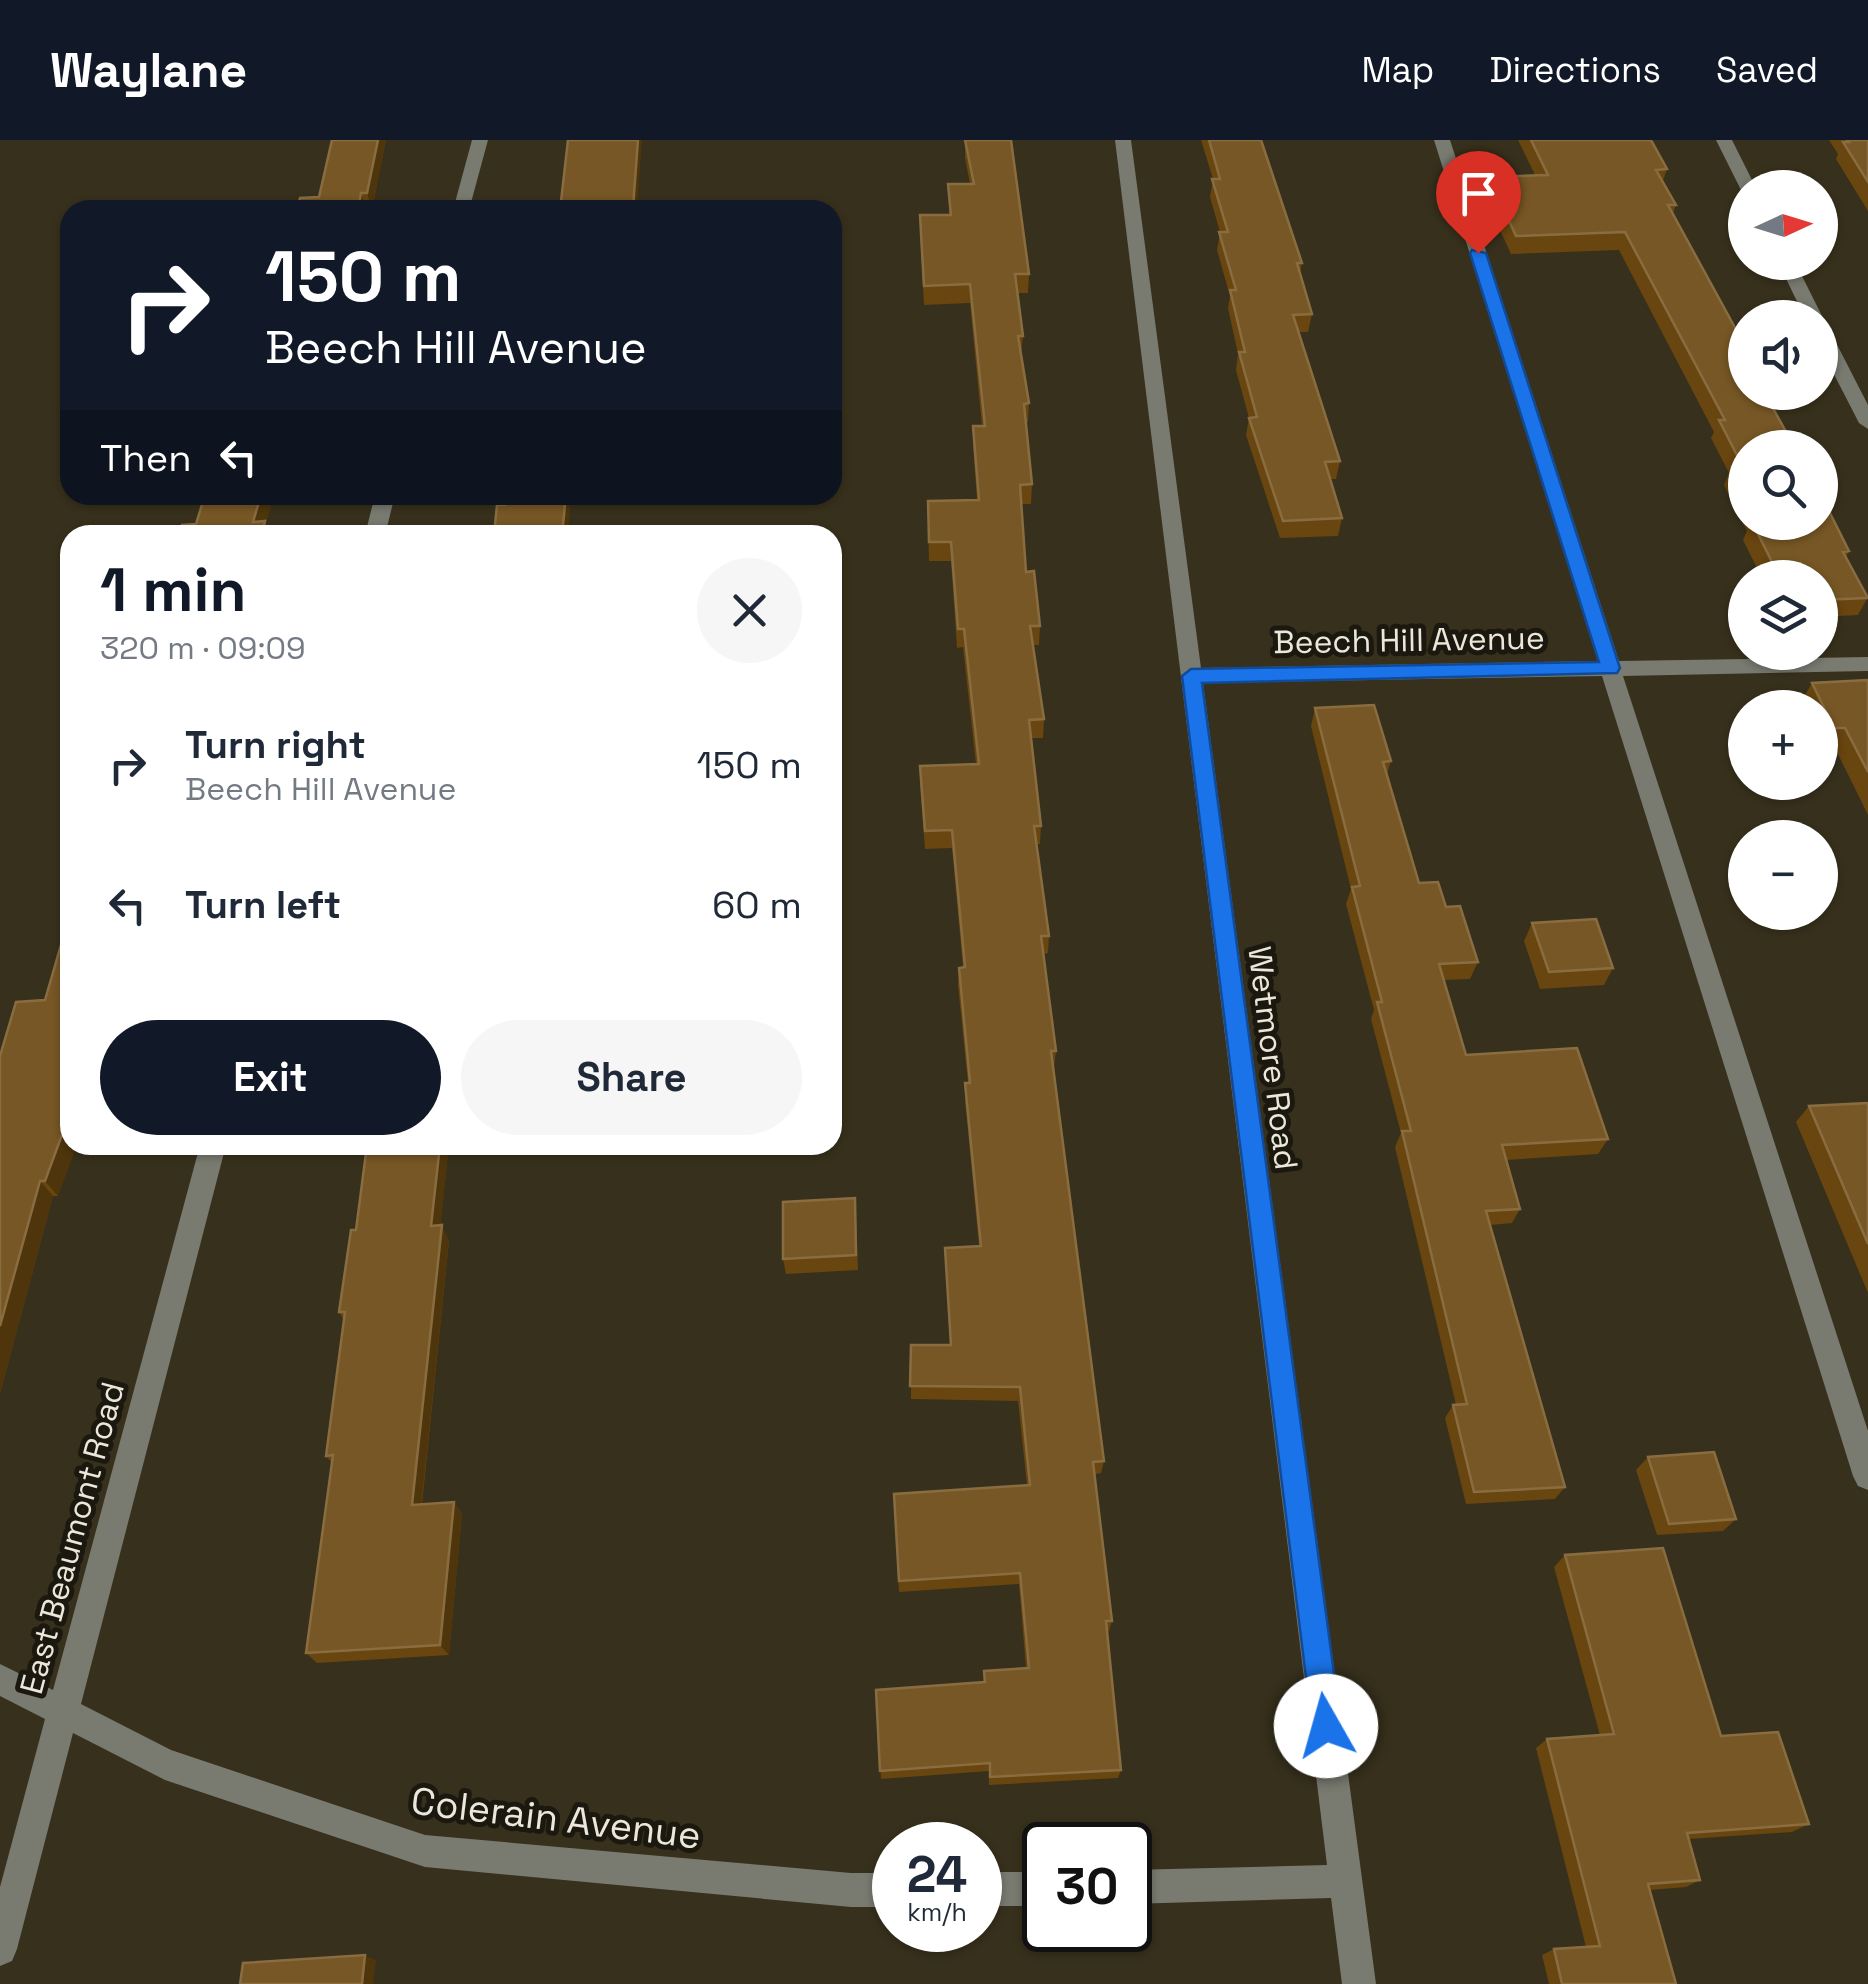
<!DOCTYPE html>
<meta charset="utf-8">
<style>
body{margin:0;font-family:"Space Grotesk",sans-serif;background:#f6f6f7;color:#1f2937;height:100vh;display:flex;flex-direction:column;font-size:38px;white-space:nowrap}
*{box-sizing:border-box;margin:0}
p{font-size:32px;color:#747a83}
.icon{flex:none;width:55px;height:55px;fill:none;stroke:currentColor;stroke-width:2;stroke-linecap:round;stroke-linejoin:round}
.map{position:relative;flex:1;overflow:hidden}
.side{position:absolute;left:60px;top:385px;width:782px;height:630px;display:flex;flex-direction:column;background:#fff;border-radius:30px;box-shadow:0 2px 8px #0004}
.side>*{flex:none}
.banner{position:absolute;left:60px;top:60px;width:782px;height:305px;border-radius:30px;box-shadow:0 2px 8px #0004;background:#111827;color:#fff;overflow:hidden}
.needle{width:65px;rotate:86deg}
.buttons{position:absolute;left:1728px;top:30px;display:grid;gap:20px}
.buttons a{display:grid;place-items:center;width:110px;height:110px;border-radius:50%;background:#fff;box-shadow:0 2px 8px #0004;font-size:50px}
.speed{position:absolute;left:872px;top:1682px;display:flex;gap:20px;font-size:50px;font-weight:700;text-align:center}
.speed>*{display:grid;place-content:center;width:130px;height:130px;border-radius:50%;background:#fff;box-shadow:0 2px 8px #0004;line-height:1}
.speed small{font-size:25px;font-weight:400}
.speed .limit{border:5px solid #111;border-radius:15px;background:#fff;color:#111}
.pin{position:absolute;display:grid;place-items:center;width:85px;height:85px;color:#fff;margin:-102px -42px;border-radius:50% 50% 50% 0;rotate:-45deg;box-shadow:0 0 10px #0007}
.pin .icon{rotate:45deg}
.me{position:absolute;width:110px;margin:-55px;rotate:353deg;stroke-linejoin:round;filter:drop-shadow(0 0 8px #0008)}
.turn{display:flex;align-items:center;gap:35px;height:210px;padding:0 40px;font-size:45px}
.turn .icon{width:130px;height:130px;stroke-width:2.5}
.turn b{display:block;font-size:70px;line-height:85px}
.then{display:flex;align-items:center;height:95px;padding:0 40px;background:#0003;gap:20px;font-size:38px}
.round{display:grid;place-items:center;flex:none;width:105px;height:105px;border-radius:52px;background:#f6f6f7}
.summary{display:flex;align-items:center;justify-content:space-between;height:170px;padding:0 40px}
h1{font-size:60px;font-weight:600;line-height:75px;color:#111827}
.button{display:flex;gap:20px;margin-top:auto;padding:20px 40px}
.button a{flex:1;height:115px;border-radius:60px;background:#111827;color:#fff;font-size:40px;font-weight:600;line-height:115px;text-align:center}
.button a+a{background:#f6f6f7;color:#1f2937}
ul{padding:0;list-style:none}
li{display:flex;align-items:center;gap:30px;height:140px;padding:0 40px}
li div{flex:1}
li b{display:block;font-size:38px}
li em{font-style:normal}
header{display:flex;align-items:center;gap:60px;box-sizing:border-box;height:140px;padding:0 50px;background:#111827;color:#fff}
header strong{font-size:48px}
nav{display:flex;gap:55px;margin-inline-start:auto;font-size:35px}
.map>svg:first-child{display:block}
.lines{fill:none;stroke-linecap:round;stroke-linejoin:round}
.minor{fill:#797a70;fill-rule:evenodd}
.wall{fill:#69450f}
.shaded-wall{fill:#4f350b}
.building{fill:#775725;stroke:#896d41;stroke-width:2.5}
.route{fill:#1a73e8;stroke:#114b97;stroke-width:2.5}
.labels{text-anchor:middle;stroke-width:10;stroke-linejoin:round;paint-order:stroke}
.street-label{font-size:32px;fill:#ebe7da;stroke:#1b180f}
.near-street-label{font-size:38px;fill:#ebe7da;stroke:#1b180f}
</style>
<header>
<strong>Waylane</strong>
<nav><a>Map</a><a>Directions</a><a>Saved</a></nav>
</header>
<div class="map">
<svg width="1868" height="1844" viewBox="0 0 1868 1844">
<rect width="100%" height="100%" fill="#37301c"/>
<g class="lines">
<!-- minor -->
<path class="minor" d="M472,0H488L469,70H453Z
M1115,0H1131L1201,528L1598,521L1434,0H1450L1619,521L1868,517V531L1623,536L1868,1291V1350L1858,1346L1853,1336L1602,536L1203,543L1376,1844H1342L1331,1758L1130,1764V1730L1327,1725Z
M1716,0H1732L1756,48H1745L1742,52Z
M1778,122H1795L1823,178L1820,182V178H1805Z
M1820,184L1829,189L1868,265V289L1859,283L1820,207Z
M375,355H395L385,395H365Z
M200,1005H226L81,1564L171,1610L425,1695L851,1733H895V1767H851L425,1727L165,1640L73,1593L17,1809L12,1821L0,1826V1747L45,1579L0,1556V1524L53,1550Z
M980,1732H1045V1766H980Z"/>
</g>
<!-- wall -->
<path class="wall" d="M332,0H386L372,69L297,70L319,57Z
M965,0L1029,134L1028,153H1018L1023,196L1021,215L1029,263L1028,282L1026,283L1032,344L1031,364H1021L1026,432L1040,486L1039,505H1033L1044,579L1043,598H1031L1041,686L1040,704H1037L1049,796L1048,813L1043,814L1056,911L1054,927H1053L1104,1321L1101,1333L1095,1334L1112,1481L1109,1491H1107L1121,1630L1118,1638L989,1645V1631L881,1639L876,1550L983,1542L984,1531L1026,1528L1019,1444L899,1452L894,1354L1027,1345L1018,1261L911,1259V1205H950L945,1108L979,1106L965,960V943H968L958,845L959,828L963,827L952,708L925,709L920,644V626L976,624L963,507L957,508L951,421H929L928,380L977,360L973,305V286H982L970,163L924,165L920,94V75H949L948,44H970L965,18Z
M1201,0H1261L1302,123L1300,132L1312,174L1308,192H1298L1340,321L1336,339H1330L1342,378L1338,396L1280,398L1246,295L1249,278L1236,230L1238,214L1228,168L1230,156L1217,110L1220,92L1210,57L1213,39Z
M1518,0H1651L1667,29L1663,41L1676,65L1673,73L1745,308V382H1820L1849,411L1846,417L1868,457L1858,475L1820,477V438H1762L1743,400L1747,391L1724,345L1729,333L1711,298L1714,292L1619,110L1511,114L1484,55L1489,37L1535,35Z
M1829,0H1868V71L1836,19L1838,14Z
M506,355H581V360L505,365Z
M1868,540V675L1834,606L1823,607L1820,601V568H1804L1801,562L1812,543Z
M1315,568L1391,621L1387,634L1419,743L1446,767L1478,822L1470,839L1444,840L1466,915L1608,999L1598,1014L1506,1020L1520,1069L1512,1083L1490,1085L1565,1347L1555,1359L1466,1364L1445,1278L1453,1265H1456L1395,1007L1401,993L1371,879L1374,870L1346,764L1351,749L1311,586Z
M1532,783L1613,828L1604,845L1540,849L1524,801Z
M45,860L58,1056H53L0,1254V916Z
M1868,963V1153L1796,982L1809,966Z
M367,1005H449L440,1085L449,1101L422,1364L454,1362L462,1374L449,1515L317,1523L306,1513L332,1323L326,1316L344,1180L339,1172L356,1090Z
M856,1074L858,1130L786,1134L783,1119Z
M1648,1317L1736,1379L1723,1391L1657,1395L1636,1330Z
M1565,1415L1721,1596L1809,1684L1792,1692L1689,1699L1700,1740L1686,1747L1650,1750L1676,1844H1549L1542,1815L1554,1809L1586,1807L1536,1608L1547,1599L1600,1595L1554,1427Z"/>
<!-- shaded-wall -->
<path class="shaded-wall" d="M378,0H386L372,69L367,53Z
M638,0H642L637,70H634Z
M361,53L366,70H358Z
M261,355H274L266,383L270,395H258L253,382Z
M566,355H570L571,361L568,395H562Z
M70,973V1005H77L58,1056L45,1041Z
M440,1005H449L439,1101L431,1086Z
M40,1041L53,1056L0,1254V1186Z
M442,1085L449,1101L420,1377L412,1365Z
M454,1362L462,1374L449,1515L440,1505Z
M365,1815L376,1820L373,1844H362Z"/>
<!-- building -->
<path class="building" d="M332,0H378L367,53H361L358,70H297L300,58L319,57Z
M568,0H638L633,68L608,69V70H560Z
M965,0H1011L1029,134H1015L1023,196H1018L1029,263L1024,264L1032,344L1020,345L1026,432L1034,431L1040,486H1030L1044,579L1029,580L1041,686H1034L1049,796H1041L1056,911H1051L1104,1321L1093,1322L1112,1481H1106L1121,1630L990,1637V1623L880,1631L876,1550L985,1542L984,1531L1029,1528L1020,1433L899,1441L894,1354L1030,1345L1020,1247L910,1246L911,1205H951L945,1108L981,1106L965,943H970L959,828L965,827L952,690L925,691L920,626L979,624L964,489H958L951,402H929L928,361L979,360L973,286H985L970,144L924,146L920,75H951L948,44H974Z
M1209,0H1261L1302,123H1297L1312,174L1293,175L1340,321L1325,322L1342,378L1283,381L1249,278L1257,277L1239,212H1245L1230,150H1236L1219,92H1228L1212,39H1220Z
M1531,0H1651L1667,29L1656,30L1676,65H1668L1745,206V252H1764L1795,308H1745V353L1732,327H1743L1719,280H1725L1625,92L1516,96L1489,37L1548,35Z
M1847,0H1868V42L1843,2H1849Z
M1820,353L1849,411L1843,412L1868,458L1820,460V438H1780L1752,382H1820Z
M205,355H261L253,382L265,381L262,395H180L182,385L196,384Z
M506,355H566L562,395H494L497,365H505Z
M1868,540V632L1845,588H1834L1812,543Z
M1374,565L1391,621L1383,622L1419,743L1438,742L1446,767L1460,766L1478,822L1439,824L1466,915L1577,908L1608,999L1502,1005L1520,1069L1486,1071L1565,1347L1474,1352L1453,1265L1467,1264L1402,991H1411L1377,862H1382L1352,747L1360,746L1315,568Z
M70,774V973L45,1041H40L0,1186V916L16,862L45,860Z
M1596,779L1613,828L1549,832L1532,783Z
M1868,963V1104L1809,966Z
M367,1005H440L431,1086L442,1085L412,1365L454,1362L440,1505L306,1513L333,1315L326,1316L345,1172H339L351,1090H356Z
M855,1058L856,1115L783,1119V1062Z
M1714,1312L1736,1379L1669,1384L1648,1317Z
M1663,1408L1721,1596L1778,1592L1809,1684L1687,1693L1700,1740L1648,1744L1676,1844H1562L1554,1809L1600,1806L1547,1599L1614,1594L1565,1415Z
M365,1815L362,1844H240L243,1823Z"/>
<!-- route -->
<path class="route" d="M1472,110L1486,113L1620,528L1617,533L1202,543L1341,1586L1336,1596L1326,1600L1316,1596L1312,1586L1182,536L1191,529L1599,522L1470,113Z"/>
<g class="labels">
<!-- street labels -->
<g class="street-label">
<text transform="translate(1409 500) rotate(-1)" y="11">Beech Hill Avenue</text>
<text transform="translate(1273 918) rotate(83)" y="11">Wetmore Road</text>
<text transform="translate(72 1398) rotate(-75)" y="11">East Beaumont Road</text>
</g>
<!-- near-street labels -->
<g class="near-street-label">
<text transform="translate(556 1678) rotate(7)" y="13">Colerain Avenue</text>
</g>
</g>
</svg>
<div class="buttons">
<a><svg class="needle" viewBox="-14 -14 28 28"><path d="M0-13l5 13h-10z" fill="#e53935"/><path d="M0 13l5-13h-10z" fill="#747a83"/></svg></a>
<a><svg class="icon" aria-label="sound" viewBox="0 0 24 24"><path d="M4 9h4l5-4v14l-5-4H4zM17 9q2 3 0 6"/></svg></a>
<a><svg class="icon" aria-label="search" viewBox="0 0 24 24"><circle cx="10" cy="10" r="6"/><path d="M15 15l6 6"/></svg></a>
<a><svg class="icon" aria-label="layers" viewBox="0 0 24 24"><path d="M12 4l9 5-9 5-9-5zM3 14l9 5 9-5"/></svg></a>
<a>+</a>
<a>−</a>
</div>
<div class="speed"><div>24<small>km/h</small></div><div class="limit">30</div></div>
<div class="pin" style="left:1478px;top:113px;background:#d93025"><svg class="icon" aria-label="arrive" viewBox="0 0 24 24"><path d="M6 21V4h12l-3 4 3 4H6"/></svg></div>
<svg class="me" style="left:1326px;top:1586px" viewBox="-20 -20 40 40"><circle r="19" fill="#fff"/><path d="M0-13L10 11 0 6-10 11z" fill="#1a73e8"/></svg>
<div class="banner">
<div class="turn"><svg class="icon" aria-label="right" viewBox="0 0 24 24"><path d="M7 20v-9h11M14 6l5 5-5 5"/></svg><div><b>150 m</b>Beech Hill Avenue</div></div>
<div class="then">Then<svg class="icon" aria-label="left" viewBox="0 0 24 24"><path d="M17 20v-9H6M10 6l-5 5 5 5"/></svg></div>
</div>
<section class="side">
<div class="summary"><div><h1>1 min</h1><p>320 m · 09:09</p></div><a class="round"><svg class="icon" aria-label="close" viewBox="0 0 24 24"><path d="M6 6l12 12M18 6L6 18"/></svg></a></div>
<ul>
<li><svg class="icon" aria-label="right" viewBox="0 0 24 24"><path d="M7 20v-9h11M14 6l5 5-5 5"/></svg><div><b>Turn right</b><p>Beech Hill Avenue</p></div><em>150 m</em></li>
<li><svg class="icon" aria-label="left" viewBox="0 0 24 24"><path d="M17 20v-9H6M10 6l-5 5 5 5"/></svg><div><b>Turn left</b></div><em>60 m</em></li>
</ul>
<div class="button"><a>Exit</a><a>Share</a></div>
</section>
</div>
